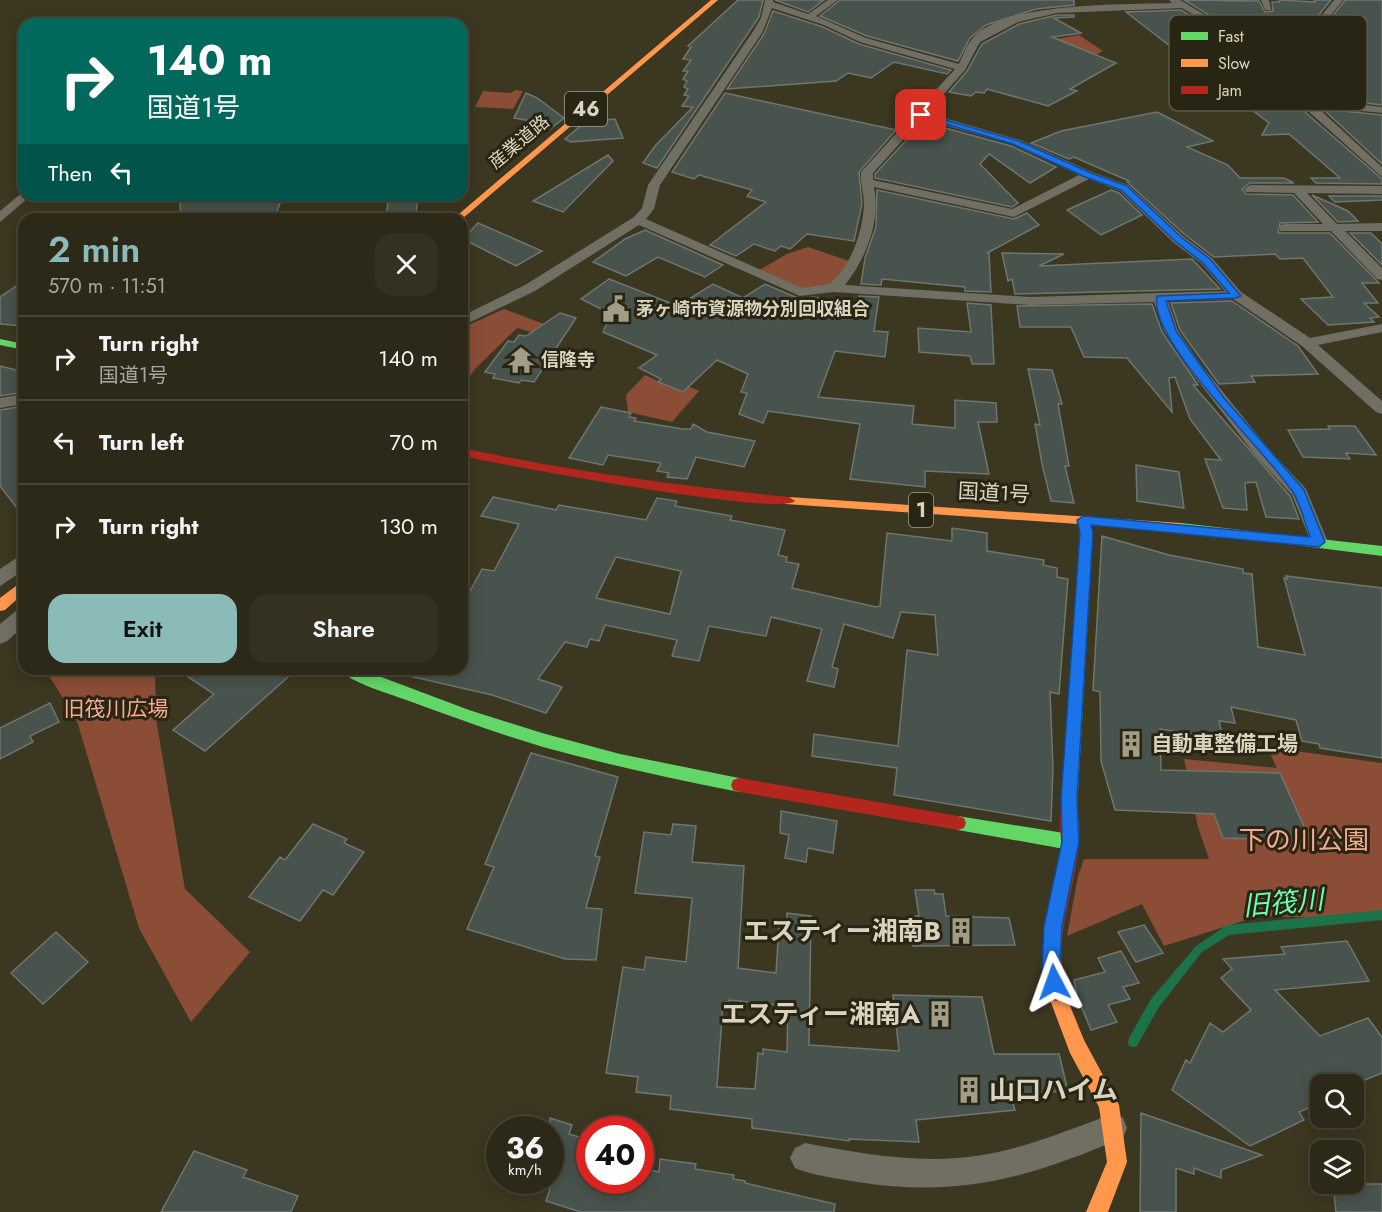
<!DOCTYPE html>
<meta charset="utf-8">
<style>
body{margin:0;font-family:Jost,"Noto Sans JP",sans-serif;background:#353121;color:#f1f3f6;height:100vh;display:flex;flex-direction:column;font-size:22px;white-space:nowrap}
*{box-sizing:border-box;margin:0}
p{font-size:20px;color:#a7a6a2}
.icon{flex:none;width:33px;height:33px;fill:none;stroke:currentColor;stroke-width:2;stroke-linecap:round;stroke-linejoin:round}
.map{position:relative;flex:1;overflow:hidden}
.side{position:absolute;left:18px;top:213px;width:450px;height:462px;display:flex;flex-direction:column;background:#2d2918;border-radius:18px;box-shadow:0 3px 15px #0003,0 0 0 2px #484537}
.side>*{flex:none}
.hud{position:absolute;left:18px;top:18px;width:450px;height:183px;border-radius:18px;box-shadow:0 3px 15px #0003,0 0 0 2px #484537;background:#00695c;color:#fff;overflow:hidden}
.controls{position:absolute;left:1310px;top:1074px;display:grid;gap:12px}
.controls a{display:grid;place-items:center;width:54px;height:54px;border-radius:12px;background:#2d2918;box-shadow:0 3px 15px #0003,0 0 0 2px #484537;font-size:30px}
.speed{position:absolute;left:486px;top:1116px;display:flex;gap:12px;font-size:30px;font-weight:700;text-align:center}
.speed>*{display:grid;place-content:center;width:78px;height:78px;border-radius:50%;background:#2d2918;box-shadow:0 3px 15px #0003,0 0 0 2px #484537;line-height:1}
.speed small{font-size:15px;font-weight:400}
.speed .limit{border:9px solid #d22;background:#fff;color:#111}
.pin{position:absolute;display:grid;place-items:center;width:51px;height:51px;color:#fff;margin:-26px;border-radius:12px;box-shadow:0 3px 9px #0006}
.me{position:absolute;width:66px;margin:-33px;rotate:356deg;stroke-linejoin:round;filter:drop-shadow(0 0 4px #0008)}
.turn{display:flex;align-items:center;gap:21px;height:126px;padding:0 30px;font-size:27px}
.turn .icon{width:78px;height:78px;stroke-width:2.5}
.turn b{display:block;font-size:42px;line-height:51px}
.then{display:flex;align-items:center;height:57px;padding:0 30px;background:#0003;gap:12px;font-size:22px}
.round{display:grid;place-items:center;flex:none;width:63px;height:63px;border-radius:18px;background:#353121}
.head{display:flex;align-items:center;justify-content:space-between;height:102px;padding:0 30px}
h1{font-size:36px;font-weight:600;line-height:45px;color:#8bbbb9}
.primary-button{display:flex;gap:12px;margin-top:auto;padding:12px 30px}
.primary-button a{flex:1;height:69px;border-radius:18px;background:#8bbbb9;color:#111;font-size:24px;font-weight:600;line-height:69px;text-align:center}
.primary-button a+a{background:#353121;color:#f1f3f6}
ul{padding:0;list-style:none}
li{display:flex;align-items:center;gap:18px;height:84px;padding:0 30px;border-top:2px solid #484537}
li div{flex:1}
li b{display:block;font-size:22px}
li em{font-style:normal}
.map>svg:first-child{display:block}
.green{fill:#8c4d36}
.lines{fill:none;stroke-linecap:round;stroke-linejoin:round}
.stream{fill:#1c7249;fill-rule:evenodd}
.building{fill:#47534c;stroke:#6e766f;stroke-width:1.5;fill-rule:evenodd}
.street{fill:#716e63;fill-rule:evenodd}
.fast{fill:#63d668;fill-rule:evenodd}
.slow{fill:#ff974d;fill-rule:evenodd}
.jam{fill:#b3261e;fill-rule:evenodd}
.route{fill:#1a73e8;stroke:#114b97;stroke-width:1.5}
.labels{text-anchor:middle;stroke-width:6;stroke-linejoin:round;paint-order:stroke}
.far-street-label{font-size:18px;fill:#d8d4be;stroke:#292514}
.far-poi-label{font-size:18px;font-weight:bold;fill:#d8d4be;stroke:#292514;text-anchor:start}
.shield{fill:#292514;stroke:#a4a08b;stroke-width:1.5}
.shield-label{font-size:20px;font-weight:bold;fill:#d8d4be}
.street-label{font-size:21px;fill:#d8d4be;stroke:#292514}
.park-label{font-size:21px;fill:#f8aa91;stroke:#292514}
.poi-label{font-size:21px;font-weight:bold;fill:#d8d4be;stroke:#292514;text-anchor:start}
.near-park-label{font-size:26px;fill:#f8aa91;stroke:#292514}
.near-poi-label{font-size:26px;font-weight:bold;fill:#d8d4be;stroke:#292514;text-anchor:end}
.near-water-label{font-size:27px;font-style:italic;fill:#69ffb4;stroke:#292514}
.key{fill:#292514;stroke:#5e5a47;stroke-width:1.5}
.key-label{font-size:16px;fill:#d8d4be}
</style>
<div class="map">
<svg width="1382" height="1212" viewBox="0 0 1382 1212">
<rect width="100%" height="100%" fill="#3c3720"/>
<!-- green -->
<path class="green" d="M1079,35L1103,51L1083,62L1046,41Z
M515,90L523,91L513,109L475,107L483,91L511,93Z
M808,247L849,261L833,288L800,292L756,272L787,254Z
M504,309L544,324L531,332L517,328L475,369L462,387V328Z
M645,375L682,392L688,386L699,391L672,422L628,412L626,395Z
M45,669H155L156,719L185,889L250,952L191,1022L139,928L77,721Z
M1267,747L1382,763V920L1259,916L1164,946L1142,904L1067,936L1078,876L1084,859H1209L1198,827L1184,759L1277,768Z"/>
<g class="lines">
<!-- stream -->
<path class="stream" d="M1382,910V920L1229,935L1202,952L1159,1007L1137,1046L1133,1047L1129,1046L1128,1042L1129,1038L1151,999L1196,946L1224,927L1227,925Z"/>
</g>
<!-- building -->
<path class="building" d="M738,0H763L759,17L657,168L643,163L655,146L693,107L682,106L689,96L684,95L688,89L684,87L687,81L683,79L688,71H683L691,60L683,59L691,47L688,46Z
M775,0H824L808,12Z
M840,0H1074V5L1036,9L986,25L970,38L958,61L867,36L820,16Z
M1184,0L1259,1L1265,12L1273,11L1272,2H1279V0L1315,2L1314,0H1331L1316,18L1262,63L1298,98L1306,113L1382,179V184L1316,183L1311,178H1340L1289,134L1262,135L1269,123L1126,12L1181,10L1230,40H1239L1238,32ZM1259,50L1266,55L1262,59L1199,63L1192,59L1199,53Z
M1345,0H1382V105L1313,97L1278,63L1325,26Z
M773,11L823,27L859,44L951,70L947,74L894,62L871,78L848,73L836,81L727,89L764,34Z
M1057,15H1074V17L1054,18L1081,33L1052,37L1116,63L1070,89L1077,91L1048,106L987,89L984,93L976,92L971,96L949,92L967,71L982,44L1019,24Z
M526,93L537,98L564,118L550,129L545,126L553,125L514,118Z
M725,93L896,130L859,172L862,204L854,241L807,234L790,249L781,246L775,251L754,244L736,256L710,245L766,202L747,196L752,190L699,175L694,179L672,172Z
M1323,109L1382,115V164Z
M1157,112L1213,141L1187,147L1228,165L1240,178H1284L1294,183H1250L1242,189L1246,194L1293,195L1318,222L1280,223L1278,233H1330L1379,283H1362L1378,303H1364L1379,317L1370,318L1374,322L1328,325L1301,299L1333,297L1303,258L1280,259L1275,254L1214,257L1184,234L1127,182L1129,181L1074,157L1069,159L1031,143L1061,131Z
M615,119L623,138L571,142L565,139L585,122Z
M923,122L1011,146L1056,167L1030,183L989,154L980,164L1018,203L1012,207L875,178V174Z
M608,155L613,161L563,212L533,201Z
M877,190L1014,219L1027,213L1039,225L987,253H989L991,292L965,291V287L882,279L881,285L861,284L865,258L876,227Z
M1111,190L1119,193L1142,215L1101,235L1067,210Z
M201,195H223L221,199L233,200L282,198L274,219H181L180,202H198Z
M389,195H418L416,215L386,217Z
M1312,195L1348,211L1358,221L1338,222Z
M1329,196H1382V200L1335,202Z
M478,223L542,251L516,266L463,239Z
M645,230L723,265L705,277L658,257L626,276L593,262L625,239Z
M1350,233H1371L1382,244V265Z
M1002,253L1064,254L1039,266L1192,259L1220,289L1015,294L1012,279L1008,281Z
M609,279L678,306L713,284L743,298L765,284L800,299L814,297L857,306L859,296L879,297L874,331L888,332L885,357L835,351L818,397L914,406L912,424L955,428V400L996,403L997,422H978L989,474L925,471V487L850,479L860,424L768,411L763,423L739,414L747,393L741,392L748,374L717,360L683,392L658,382L661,379L639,368L657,355L603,332L611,314L581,299Z
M24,281V326L0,324V297Z
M1232,301L1298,346L1318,374L1251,376L1255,382L1219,384L1180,330L1171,303Z
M967,303L991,305L994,364H972L970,356L919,352L918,328L971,332Z
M1152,304L1162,332L1198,385H1193L1290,496L1299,519L1266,517L1256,482L1245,483L1247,510L1223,508L1205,459L1221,460L1190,419L1175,377L1169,378L1172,412L1127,358L1084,357L1071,327H1020L1017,306Z
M560,313L576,318L534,382L521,380L519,383L493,378L495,374L485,372L508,341L514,342L519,335L526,336Z
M0,366L24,372V392L0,396Z
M1028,369L1052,370L1062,404H1058L1069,466H1065L1074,503L1051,501L1042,464L1035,424L1040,425Z
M24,406V517L0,486V410Z
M601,407L631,413L629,417L636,418L634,421L683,429H691L693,424L707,432L755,441L744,467L696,457L687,479L667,477L669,473L657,471L661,463L608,455L603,465L569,458Z
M1328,426H1355L1376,455L1346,453L1350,459L1303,457L1288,430L1330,429Z
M1136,465L1179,472L1184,508L1137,501Z
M493,497L556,510L559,505L646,520L657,498L677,501L675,506L732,516L730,520L785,530L778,555L787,557L786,562L799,564L792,588L876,607L880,606L887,533L952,541V528L987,533V551L1044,560L1043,565L1057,568V577L1068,579L1059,694L1050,692L1053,768L1051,821L894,795L897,768L812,756L814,734L898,746L907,650L938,655L935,615L901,612L893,638L844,624L832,667L838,669L834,687L807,681L822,629L771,617L766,636L709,626L699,661L672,656L677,640L605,625L599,641L590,639L587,647L565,642L538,679L562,687L546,713L492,695L409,676L410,669H462V606L482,569L494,571L519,524L481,516ZM616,557L681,571L670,614L596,598Z
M1102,536L1169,555L1243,569V573L1252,574L1258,647L1305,655L1284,578L1287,579L1286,576L1382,588V758L1320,748L1319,744L1302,741L1296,720L1231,707L1235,723L1219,721L1223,738L1160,729L1161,770L1280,773L1310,840L1223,838L1214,814L1115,810L1101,761L1100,692L1093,690Z
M176,669H297L205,751L173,730L214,694Z
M50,703L59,722L30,736L33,742L0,759V728Z
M531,753L618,777L595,856L600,857L586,908L602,909L596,960L565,959L467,929L494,867L485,864Z
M781,811L837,821L833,853L808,848L806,862L785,858L789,835L780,833Z
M313,824L347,839L344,843L364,852L333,895L323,890L300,921L249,897L280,857L285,860Z
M673,824L696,826L692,862L744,866L738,968L776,973L779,925L787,926V913L811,916L809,1045L899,1051L893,995L982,997L994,1054H1059L1068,1091L1010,1094L1015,1110L916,1120L919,1142L849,1139V1141L752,1128V1119L670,1109L671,1096L636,1092L638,1077L606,1073L623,967L644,970L646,957L686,962L692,898L635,893L644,832L671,835ZM729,1000L788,1006L787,1052L763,1049V1054L758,1053L755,1089L717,1087L723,1004L729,1005Z
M915,890H934L935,894H943L946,916L1009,918L1015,945L913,946L909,916H919Z
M1144,925L1163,953L1136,962L1118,932Z
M56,932L88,962L43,1004L11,973Z
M1347,941L1369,981L1275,990L1320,1036L1368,1018L1382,1037V1073L1353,1085L1320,1084V1103L1299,1112L1304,1120L1250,1146L1172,1090L1186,1060L1190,1063L1210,1023L1223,1032L1251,1010L1221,978L1232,969L1223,959L1285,954L1281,947Z
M1121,951L1139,983L1123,987L1130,999L1108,1005L1117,1022L1091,1030L1077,996L1074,980L1105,972L1098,958Z
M1141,1113L1262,1155L1221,1170V1178L1194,1168V1174L1176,1168V1212H1140Z
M550,1118L572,1125L569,1134L590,1140V1180H640V1168L659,1172L660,1159L696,1164L695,1169L734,1175L733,1179L745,1181V1183L835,1204L834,1212H581L546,1201L550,1189Z
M194,1151L247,1170L243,1177L298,1196L291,1212H161Z
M1333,1184H1382V1212H1336Z"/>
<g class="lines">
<!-- street -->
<path class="street" d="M765,0H773V2L808,14L828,0H838L816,16L866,38L959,64C963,56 966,46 972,39C1002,1 1126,5 1172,3L1169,0H1180L1237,34V38H1231L1182,8L1057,13L1018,22L980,42L965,70L927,113L1020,140L1092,172L1128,185L1183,236L1212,258L1241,292L1310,338L1382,324V332L1318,345L1382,401V414L1376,412L1302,346L1233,299L1168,301L1178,331L1202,366L1268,448L1306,489L1328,542L1325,547H1313L1292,495L1256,456L1191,372L1164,331L1154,302L1030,305L833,292L800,296L639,225L535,291L462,326V316L525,285L634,217L642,208L648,185L752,33L761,18ZM772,8L824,25L860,42L955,69L861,172C860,183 864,193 864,204C863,231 851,267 829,284L802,288L646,219L654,209L660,185L762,33ZM922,119L1012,144L1079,175L1012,209L873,180V173ZM1089,179L1120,191L1173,242L1202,264L1225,291L1030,297L845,285C866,258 881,222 874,187L1014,217Z
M1261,0H1269L1271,10H1265Z
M1334,0H1343L1324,24L1275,63L1312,99L1382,107V113L1316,106L1382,167V177L1308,111L1300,97L1264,63L1318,20Z
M1259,52L1264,55L1262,57L1199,61L1194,58L1199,55Z
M1250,185L1382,186V194L1307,193L1337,224L1382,223V231H1345L1382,268V280L1377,279L1331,231H1280V225L1285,224H1323L1294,193L1246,192L1244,189Z
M24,191V195H30L28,198L0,222V211Z
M24,394V404L0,408V398Z
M24,553V570L0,586V569Z
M24,608V626L7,641L0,644V624L17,610Z
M1113,1114L1123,1118L1127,1128L1123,1138C1026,1178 963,1198 857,1182C836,1178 814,1176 795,1168L790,1158L795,1148L805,1143C863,1154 923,1165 982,1155C1027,1148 1070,1129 1113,1114Z"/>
<!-- fast -->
<path class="fast" d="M0,339L24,344V350L0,345Z
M1084,516L1090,520L1093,533L1077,809L1075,814L1069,816L1063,814L1061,809L1081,533L1078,520Z
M1181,523L1382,546V556L1177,530L1175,527L1177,524Z
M340,669H360L469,710L542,733L620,754L739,778L745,780L747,785L745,790L739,792C673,779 608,765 543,747C498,734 454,717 409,701C394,695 347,682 340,669Z
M958,816L1070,834L1076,837L1078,842L1076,847L1070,850L958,830L952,828L950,823L952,818Z"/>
<!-- slow -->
<path class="slow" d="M711,0H718L462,219H453Z
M789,497L1181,523L1187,527L1181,531L785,504L783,501Z
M24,580V593L5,610L0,611V598Z
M1056,983L1062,986L1084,1040L1119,1105L1127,1162L1108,1212H1086L1107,1162L1099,1107L1070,1053L1047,992L1050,986Z"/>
<!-- jam -->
<path class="jam" d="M462,448C570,471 679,486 789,497L795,501C781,517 500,464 462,456Z
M739,778L958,816L964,818L966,823L964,828L958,830L739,792L733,790L731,785L733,780Z
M1069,802L1075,804C1090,836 1064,906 1062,943C1060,958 1067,987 1062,998L1056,1001L1050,998C1030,952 1055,897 1061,850C1062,836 1057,817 1063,804Z"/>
</g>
<!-- route -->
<path class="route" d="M921,113L1019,141L1091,173L1127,186L1181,237L1210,259L1241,296L1236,298L1166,301L1176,331L1224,398L1304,490L1325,542L1319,547L1091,525L1093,532L1077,798L1079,842L1062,926L1060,968L1063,982L1060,989L1054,991L1047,989L1042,968L1044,926L1062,842L1061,798L1080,532L1077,520L1084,516L1310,537C1305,523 1301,506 1294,494C1269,453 1147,341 1157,296L1229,293L1203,263L1175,241L1121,190L1085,177L1013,144L918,116Z"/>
<!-- icons -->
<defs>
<symbol id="civic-bare" viewBox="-9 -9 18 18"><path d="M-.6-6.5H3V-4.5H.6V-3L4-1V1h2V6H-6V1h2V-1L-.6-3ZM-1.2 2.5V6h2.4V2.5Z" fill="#a19d87" stroke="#292514" stroke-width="2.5" paint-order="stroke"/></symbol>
<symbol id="temple-bare" viewBox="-9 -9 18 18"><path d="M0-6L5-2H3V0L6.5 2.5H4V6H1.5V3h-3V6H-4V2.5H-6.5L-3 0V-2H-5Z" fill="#a19d87" stroke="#292514" stroke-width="2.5" paint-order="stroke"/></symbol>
<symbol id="building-bare" viewBox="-9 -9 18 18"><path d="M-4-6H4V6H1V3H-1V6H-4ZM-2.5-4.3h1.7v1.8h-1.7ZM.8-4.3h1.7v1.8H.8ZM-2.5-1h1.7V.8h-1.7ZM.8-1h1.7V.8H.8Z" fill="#a19d87" stroke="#292514" stroke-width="2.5" paint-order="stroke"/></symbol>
</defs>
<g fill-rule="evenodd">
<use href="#civic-bare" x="597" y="290" width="38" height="38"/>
<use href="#temple-bare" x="502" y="341" width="38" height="38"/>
<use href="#building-bare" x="1112" y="725" width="38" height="38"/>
<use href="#building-bare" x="942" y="912" width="38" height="38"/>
<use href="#building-bare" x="921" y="995" width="38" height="38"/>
<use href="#building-bare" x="950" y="1071" width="38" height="38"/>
</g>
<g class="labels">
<!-- far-street labels -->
<g class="far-street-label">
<text transform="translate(519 142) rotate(-40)" y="6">産業道路</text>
</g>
<!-- far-poi labels -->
<g class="far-poi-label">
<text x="636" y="315">茅ヶ崎市資源物分別回収組合</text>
<text x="541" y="366">信隆寺</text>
</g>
<!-- shield labels -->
<g class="shield">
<rect x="565" y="92" width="42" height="34" rx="4.5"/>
<rect x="909" y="493" width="24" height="34" rx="4.5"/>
</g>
<g class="shield-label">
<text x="586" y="116">46</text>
<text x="921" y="517">1</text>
</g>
<!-- street labels -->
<g class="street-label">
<text transform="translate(994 493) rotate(3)" y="7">国道1号</text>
</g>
<!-- park labels -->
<g class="park-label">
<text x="116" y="716">旧筏川広場</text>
</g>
<!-- poi labels -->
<g class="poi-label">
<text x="1151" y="751">自動車整備工場</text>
</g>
<!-- near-park labels -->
<g class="near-park-label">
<text x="1304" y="849">下の川公園</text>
</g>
<!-- near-poi labels -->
<g class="near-poi-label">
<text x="941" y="940">エスティー湘南B</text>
<text x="920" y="1023">エスティー湘南A</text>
<text x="989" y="1099" text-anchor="start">山口ハイム</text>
</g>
<!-- near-water labels -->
<g class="near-water-label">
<text transform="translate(1283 903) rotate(-5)" y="9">旧筏川</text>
</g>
</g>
<!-- legend -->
<rect x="1169" y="15" width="198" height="96" rx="9" class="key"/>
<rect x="1181" y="32" width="27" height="8" fill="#63d668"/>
<rect x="1181" y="59" width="27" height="8" fill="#ff974d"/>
<rect x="1181" y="86" width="27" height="8" fill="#b3261e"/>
<g class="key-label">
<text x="1218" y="42">Fast</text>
<text x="1218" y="69">Slow</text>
<text x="1218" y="96">Jam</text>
</g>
</svg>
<div class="controls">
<a><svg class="icon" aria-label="search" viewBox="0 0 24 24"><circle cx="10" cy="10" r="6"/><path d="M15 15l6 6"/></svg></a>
<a><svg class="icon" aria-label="layers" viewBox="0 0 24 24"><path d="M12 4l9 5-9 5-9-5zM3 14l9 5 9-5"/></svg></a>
</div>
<div class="speed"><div>36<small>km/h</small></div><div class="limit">40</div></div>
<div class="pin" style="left:921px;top:115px;background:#d93025"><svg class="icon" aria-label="arrive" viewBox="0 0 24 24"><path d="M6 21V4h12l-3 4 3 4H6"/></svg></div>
<svg class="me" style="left:1054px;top:982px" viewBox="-20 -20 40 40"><path d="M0-17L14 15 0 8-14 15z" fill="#1a73e8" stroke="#fff" stroke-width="4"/></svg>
<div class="hud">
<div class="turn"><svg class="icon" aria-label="right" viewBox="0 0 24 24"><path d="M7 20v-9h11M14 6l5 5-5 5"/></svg><div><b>140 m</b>国道1号</div></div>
<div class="then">Then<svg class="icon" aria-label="left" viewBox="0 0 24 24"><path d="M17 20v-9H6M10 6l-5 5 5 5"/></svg></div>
</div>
<section class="side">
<div class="head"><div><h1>2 min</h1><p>570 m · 11:51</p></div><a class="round"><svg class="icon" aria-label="close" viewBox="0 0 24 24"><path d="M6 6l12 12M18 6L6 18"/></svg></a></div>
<ul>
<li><svg class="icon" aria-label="right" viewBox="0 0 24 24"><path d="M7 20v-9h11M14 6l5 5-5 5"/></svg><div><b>Turn right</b><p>国道1号</p></div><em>140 m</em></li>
<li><svg class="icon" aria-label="left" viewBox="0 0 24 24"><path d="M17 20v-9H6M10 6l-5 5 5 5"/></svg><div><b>Turn left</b></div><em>70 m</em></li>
<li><svg class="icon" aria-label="right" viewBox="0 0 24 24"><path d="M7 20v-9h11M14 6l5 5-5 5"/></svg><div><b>Turn right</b></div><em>130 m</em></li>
</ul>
<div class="primary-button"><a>Exit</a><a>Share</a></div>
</section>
</div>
